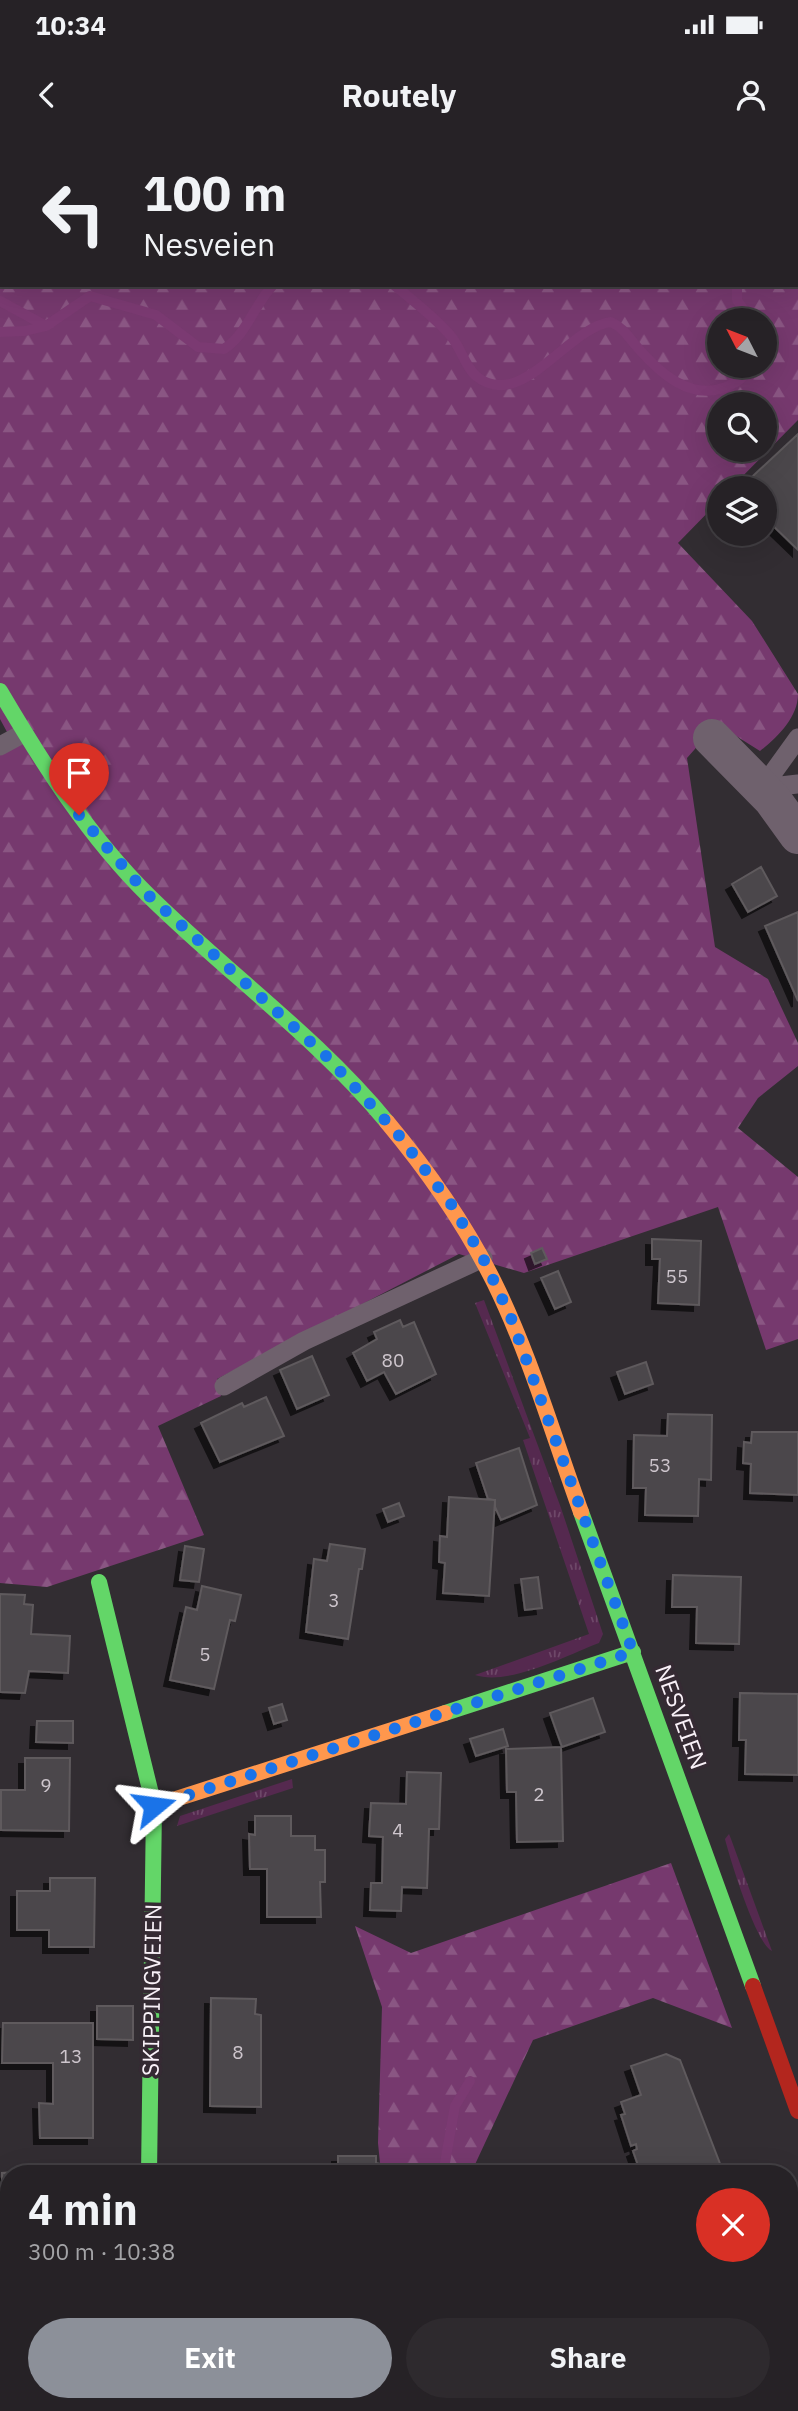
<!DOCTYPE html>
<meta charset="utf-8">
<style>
body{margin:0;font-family:"IBM Plex Sans",sans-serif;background:#2e2a2e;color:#f1f3f6;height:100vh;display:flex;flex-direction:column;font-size:26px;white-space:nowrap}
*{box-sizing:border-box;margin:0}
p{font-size:23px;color:#a4a4a7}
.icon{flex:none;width:38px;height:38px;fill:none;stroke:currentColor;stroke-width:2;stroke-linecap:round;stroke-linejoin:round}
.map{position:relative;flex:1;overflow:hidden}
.details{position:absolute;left:0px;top:2025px;width:798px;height:247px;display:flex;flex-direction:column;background:#262226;border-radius:28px 28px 0 0;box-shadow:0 7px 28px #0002,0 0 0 2px #423f43}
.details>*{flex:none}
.top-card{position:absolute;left:0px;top:0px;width:798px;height:147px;box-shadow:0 7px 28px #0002,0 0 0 2px #423f43;background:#262226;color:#f1f3f6;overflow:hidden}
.needle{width:46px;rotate:312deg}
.tools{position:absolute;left:707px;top:168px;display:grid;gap:14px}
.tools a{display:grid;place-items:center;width:70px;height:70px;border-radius:50%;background:#262226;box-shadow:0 7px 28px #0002,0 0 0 2px #423f43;font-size:35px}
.pin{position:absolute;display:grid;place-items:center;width:60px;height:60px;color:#fff;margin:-72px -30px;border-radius:50% 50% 50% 0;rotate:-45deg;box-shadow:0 0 7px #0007}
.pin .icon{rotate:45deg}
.me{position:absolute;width:77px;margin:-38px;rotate:74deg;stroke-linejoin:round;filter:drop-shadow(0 0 5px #0008)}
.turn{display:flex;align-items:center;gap:24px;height:147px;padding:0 28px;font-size:32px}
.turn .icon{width:91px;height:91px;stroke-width:2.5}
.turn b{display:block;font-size:49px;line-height:60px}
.round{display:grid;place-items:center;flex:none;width:74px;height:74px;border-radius:37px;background:#2e2a2e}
.head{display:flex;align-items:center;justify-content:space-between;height:119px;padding:0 28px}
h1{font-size:42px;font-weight:700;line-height:52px}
.button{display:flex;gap:14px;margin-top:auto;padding:14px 28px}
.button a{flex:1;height:80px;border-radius:42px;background:#8c9099;color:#fff;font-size:28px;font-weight:700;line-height:80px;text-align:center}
.button a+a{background:#2e2a2e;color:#f1f3f6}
.status{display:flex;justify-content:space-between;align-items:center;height:49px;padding:0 35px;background:#262226;direction:ltr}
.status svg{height:19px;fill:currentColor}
header{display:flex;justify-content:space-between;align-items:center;height:91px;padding:0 28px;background:#262226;font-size:32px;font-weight:700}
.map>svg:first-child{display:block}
.grass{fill:url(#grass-tufts)}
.forest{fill:url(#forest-firs);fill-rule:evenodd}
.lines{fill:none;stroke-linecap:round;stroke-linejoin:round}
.stream{stroke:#7b3a72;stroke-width:10}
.building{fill:#4c474b;stroke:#5e5a5d;stroke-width:2;filter:url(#shadow)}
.lane{stroke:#6f616d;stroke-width:19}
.street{stroke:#6f616d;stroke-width:38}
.fast{stroke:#63d668;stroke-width:16}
.slow{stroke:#ff974d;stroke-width:16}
.jam{stroke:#b3261e;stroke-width:16}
.route{stroke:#1a73e8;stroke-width:12;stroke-dasharray:0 21.6}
.labels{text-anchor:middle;stroke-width:7;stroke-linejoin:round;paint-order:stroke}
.number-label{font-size:19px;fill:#cec6cd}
.street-label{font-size:23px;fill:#f9f1f8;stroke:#352a33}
</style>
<div class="status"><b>10:34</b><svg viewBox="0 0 49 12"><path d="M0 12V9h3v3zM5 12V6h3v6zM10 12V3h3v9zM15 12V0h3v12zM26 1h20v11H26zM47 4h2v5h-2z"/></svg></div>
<header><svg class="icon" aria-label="back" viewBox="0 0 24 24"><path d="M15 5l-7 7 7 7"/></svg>Routely<svg class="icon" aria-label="person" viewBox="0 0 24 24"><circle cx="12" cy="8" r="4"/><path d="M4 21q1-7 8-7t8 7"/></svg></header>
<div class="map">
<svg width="798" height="2271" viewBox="0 0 798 2271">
<defs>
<pattern id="grass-tufts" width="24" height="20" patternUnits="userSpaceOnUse" patternTransform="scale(1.75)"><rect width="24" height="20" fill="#55294f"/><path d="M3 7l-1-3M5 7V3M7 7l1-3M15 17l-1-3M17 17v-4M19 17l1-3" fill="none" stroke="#6e4869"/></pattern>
<pattern id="forest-firs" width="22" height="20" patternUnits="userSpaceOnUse" patternTransform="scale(1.75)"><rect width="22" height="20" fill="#76396e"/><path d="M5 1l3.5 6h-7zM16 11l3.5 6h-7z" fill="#8a5683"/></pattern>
<filter id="shadow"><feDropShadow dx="-6" dy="6" stdDeviation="0" flood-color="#0009"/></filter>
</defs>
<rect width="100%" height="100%" fill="#322d32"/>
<!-- grass -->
<path class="grass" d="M484,1160L561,1368L603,1494L599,1503C565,1516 509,1546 475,1535L589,1494L523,1300L530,1298L475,1163Z
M292,1639L293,1648L177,1686L180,1676Z
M729,1694L731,1699L772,1811C756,1804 730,1719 725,1699Z"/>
<!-- forest -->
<path class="forest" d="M0,0H798V280L731,348H719V361L678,403L752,481L798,554C798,577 778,597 760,611L717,584L687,618L715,807L768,839L798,903V926L758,958L738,988L798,1037V1199L766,1210L718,1067L524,1133L459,1114L217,1239L221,1256L158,1286L204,1395L47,1447L0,1443V613L13,603L0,579ZM2,2H796V145H2ZM719,180H765V226H719ZM719,264H765V310H719Z
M671,1723L732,1888L653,1858L533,1900L471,2033H381L378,2003L382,1867L355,1786L411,1813Z
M376,2263H564L615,2271H375Z"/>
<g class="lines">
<!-- stream -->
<path class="stream" d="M796,53L798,44
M394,145C409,157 438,181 450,195C461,207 464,225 476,236C521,273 568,187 611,182C624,188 629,198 638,208C660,233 690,261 726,247C737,242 746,237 749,226
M737,145V160L751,180
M0,161L46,186
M0,192L25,191L46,186L90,156L156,175L198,207L224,209C247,194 254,165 273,145
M443,2034L455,1966L470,1941
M410,2263L412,2271"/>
</g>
<!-- building -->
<path class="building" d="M798,294V410L765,378V348H740Z
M761,727L777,756L748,772L732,744Z
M798,772V861L765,786Z
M652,1099L701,1101L699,1165L658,1163L660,1119H652Z
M542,1108L547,1119L535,1124L531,1113Z
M558,1131L571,1162L555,1169L541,1138Z
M400,1180L403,1187L414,1182L436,1234L396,1254L384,1232L367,1241L353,1213L377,1199L374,1192Z
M312,1216L329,1255L297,1269L280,1230Z
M646,1222L653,1244L625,1254L617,1232Z
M266,1257L284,1296L220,1322L201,1283L242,1263L244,1267Z
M668,1274L712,1275L711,1340L699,1339L698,1376L645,1375L646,1348H633L634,1295L667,1296Z
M752,1292H798V1355L750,1353L751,1324L743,1323L744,1302L751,1303Z
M519,1308L537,1365L501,1380L495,1367V1360L488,1359L476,1323Z
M449,1357L495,1360L489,1456L443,1453L445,1423L439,1422L440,1396L447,1397Z
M399,1363L404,1376L388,1382L383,1369Z
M330,1404L365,1409L362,1429H359L348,1499L306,1492L314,1419L327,1421Z
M185,1406L204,1409L199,1442L180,1440Z
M673,1435L741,1437L739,1504L696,1503L697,1467H672Z
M538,1437L542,1468L525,1470L521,1439Z
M202,1446L241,1455L235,1481L230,1480L214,1549L170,1540L186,1467L197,1470Z
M0,1454L25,1455L24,1464L33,1465L31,1494L70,1496L68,1533L29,1531L25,1553L0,1552Z
M740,1553L798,1554V1635L745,1634L746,1600H739Z
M593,1558L605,1592L562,1607L550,1573Z
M282,1564L287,1580L274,1584L269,1568Z
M37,1581H73V1603L36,1602Z
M503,1589L508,1606L476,1616L470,1599Z
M561,1607L563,1701L517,1702L516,1652H507L506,1609Z
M25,1618H70L69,1691L1,1690V1650H25Z
M407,1632L441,1633L439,1689H429L427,1748L402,1747L401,1771L370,1770L371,1743H382L383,1697L369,1696L371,1663L406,1664Z
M255,1676H291V1696H315V1710H325V1742H320L321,1777H267V1729H250L249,1694L255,1695Z
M50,1738H95L94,1807H49V1790H17V1751H50Z
M211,1858L256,1859L255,1874L261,1875V1967L210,1966Z
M97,1866H133V1900L97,1899Z
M3,1883H93V1998H40L39,1963L53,1964V1923H2Z
M666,1914L680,1920L724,2034H641L633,2011L637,2009L636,2004L631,2006L621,1975L625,1974L621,1962L641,1955L631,1926Z
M338,2016H376V2023L381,2024V2034H338Z
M226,2024L307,2025V2034H226Z
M46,2030L92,2034H9V2082H2V2033Z
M193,2263H234V2271H193Z
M245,2263H287V2268H245Z
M690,2263H727L699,2271H693Z"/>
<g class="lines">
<!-- lane -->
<path class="lane" d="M0,606L24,593
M762,648L798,598
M762,648L798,644
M224,1246L304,1201L483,1118"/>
<!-- street -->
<path class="street" d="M712,598L772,659L798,695
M0,2203L9,2212
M106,2263L146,2268"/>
<!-- fast -->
<path class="fast" d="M0,551C43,624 88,696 149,756C227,833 317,897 387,982
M581,1372L753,1846
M99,1442L154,1666L149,2034
M445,1573L633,1512"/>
<!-- slow -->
<path class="slow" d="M387,982C428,1031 465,1084 494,1142C530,1215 553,1295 581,1372
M154,1666L445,1573"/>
<!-- jam -->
<path class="jam" d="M753,1846L798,1971"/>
</g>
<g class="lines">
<!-- route -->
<path class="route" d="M79,675L148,755L326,916L397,993L451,1064L483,1118L511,1178L633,1512L154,1666"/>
</g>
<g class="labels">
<!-- number labels -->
<g class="number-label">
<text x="677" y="1143">55</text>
<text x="393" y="1227">80</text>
<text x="660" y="1332">53</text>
<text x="334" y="1467">3</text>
<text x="205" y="1521">5</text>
<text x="46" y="1652">9</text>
<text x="539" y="1661">2</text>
<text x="398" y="1697">4</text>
<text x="238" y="1919">8</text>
<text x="71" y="1923">13</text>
</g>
<!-- street labels -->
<g class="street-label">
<text transform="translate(681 1577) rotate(70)" y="8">NESVEIEN</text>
<text transform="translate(152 1850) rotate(-89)" y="8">SKIPPINGVEIEN</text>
</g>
</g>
</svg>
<div class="tools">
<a><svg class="needle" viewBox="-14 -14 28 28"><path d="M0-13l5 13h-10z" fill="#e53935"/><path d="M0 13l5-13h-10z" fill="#a4a4a7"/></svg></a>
<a><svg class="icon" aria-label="search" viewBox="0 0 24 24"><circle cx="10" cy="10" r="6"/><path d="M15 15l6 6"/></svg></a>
<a><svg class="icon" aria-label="layers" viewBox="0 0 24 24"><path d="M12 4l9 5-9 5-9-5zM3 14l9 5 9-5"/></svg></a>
</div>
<div class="pin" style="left:79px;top:675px;background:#d93025"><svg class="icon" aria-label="arrive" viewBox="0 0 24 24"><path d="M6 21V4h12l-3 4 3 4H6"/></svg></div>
<svg class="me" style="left:154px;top:1666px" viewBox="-20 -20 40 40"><path d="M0-17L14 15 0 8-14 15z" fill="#1a73e8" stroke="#fff" stroke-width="4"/></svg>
<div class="top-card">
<div class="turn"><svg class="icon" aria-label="left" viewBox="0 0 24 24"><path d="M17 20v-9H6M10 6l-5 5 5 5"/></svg><div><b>100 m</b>Nesveien</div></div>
</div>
<section class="details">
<div class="head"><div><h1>4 min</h1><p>300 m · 10:38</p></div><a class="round" style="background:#d93025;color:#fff"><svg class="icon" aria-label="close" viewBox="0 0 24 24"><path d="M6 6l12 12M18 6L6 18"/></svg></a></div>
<div class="button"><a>Exit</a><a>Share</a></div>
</section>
</div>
